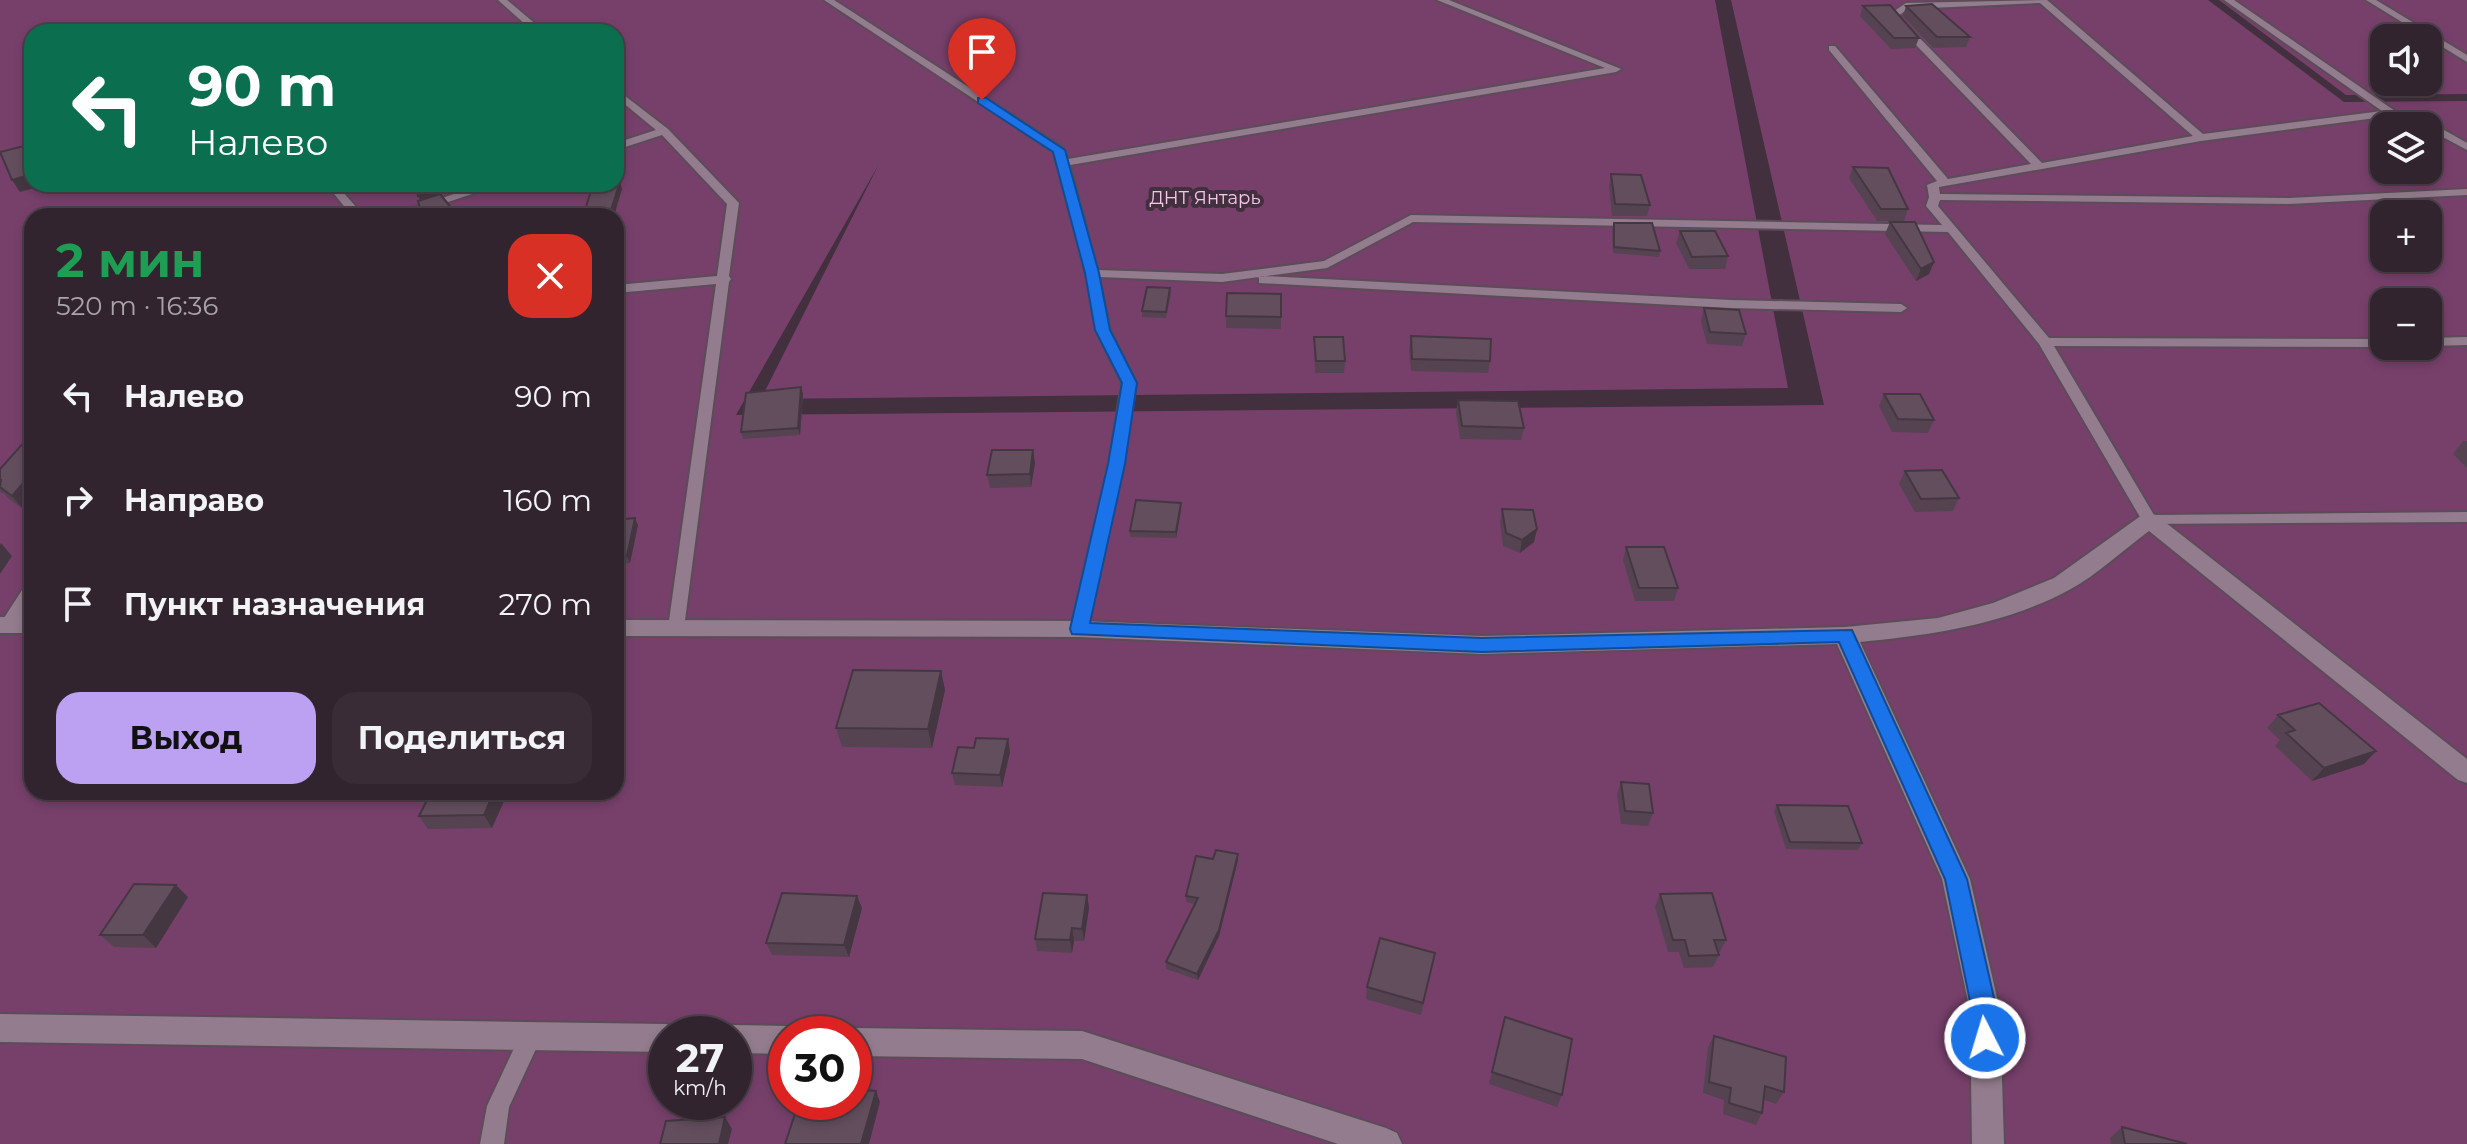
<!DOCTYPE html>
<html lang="ru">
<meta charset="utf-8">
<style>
body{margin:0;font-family:Montserrat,sans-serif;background:#3a2c36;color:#f1f3f6;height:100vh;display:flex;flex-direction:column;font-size:30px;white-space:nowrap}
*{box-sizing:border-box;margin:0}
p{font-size:26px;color:#a8a4aa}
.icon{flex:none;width:44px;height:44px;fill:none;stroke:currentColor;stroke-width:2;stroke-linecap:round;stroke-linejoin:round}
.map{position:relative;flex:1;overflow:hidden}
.details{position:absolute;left:24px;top:208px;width:600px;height:592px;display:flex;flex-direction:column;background:#32242e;border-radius:24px;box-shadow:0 4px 12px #0003,0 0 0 2px #4d414a}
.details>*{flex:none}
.hud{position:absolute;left:24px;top:24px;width:600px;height:168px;border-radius:24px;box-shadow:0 4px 12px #0003,0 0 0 2px #4d414a;background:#0b6e4f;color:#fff;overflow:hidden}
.controls{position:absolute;left:2370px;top:24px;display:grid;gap:16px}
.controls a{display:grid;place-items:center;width:72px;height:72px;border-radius:16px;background:#32242e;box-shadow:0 4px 12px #0003,0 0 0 2px #4d414a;font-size:40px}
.speed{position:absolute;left:648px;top:1016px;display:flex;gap:16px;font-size:40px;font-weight:700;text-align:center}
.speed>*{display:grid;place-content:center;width:104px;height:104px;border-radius:50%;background:#32242e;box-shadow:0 4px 12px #0003,0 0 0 2px #4d414a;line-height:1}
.speed small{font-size:20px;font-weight:400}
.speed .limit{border:12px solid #d22;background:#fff;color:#111}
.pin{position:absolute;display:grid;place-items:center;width:68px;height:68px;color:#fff;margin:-82px -34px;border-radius:50% 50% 50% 0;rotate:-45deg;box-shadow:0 0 8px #0007}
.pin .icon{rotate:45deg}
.me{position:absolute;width:88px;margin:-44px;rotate:355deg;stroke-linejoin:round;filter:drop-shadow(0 0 6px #0008)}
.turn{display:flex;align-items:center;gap:28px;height:168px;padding:0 32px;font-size:36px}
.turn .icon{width:104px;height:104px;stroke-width:2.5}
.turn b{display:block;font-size:56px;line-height:68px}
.round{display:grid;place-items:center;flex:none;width:84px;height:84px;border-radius:24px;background:#3a2c36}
.overview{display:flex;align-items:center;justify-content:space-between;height:136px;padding:0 32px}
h1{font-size:48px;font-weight:700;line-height:60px;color:#1e9e55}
.action{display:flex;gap:16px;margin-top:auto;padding:16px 32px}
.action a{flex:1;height:92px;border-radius:24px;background:#bca0f2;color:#111;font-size:32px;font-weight:700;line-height:92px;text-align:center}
.action a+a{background:#3a2c36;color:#f1f3f6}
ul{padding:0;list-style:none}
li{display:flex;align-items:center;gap:24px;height:104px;padding:0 32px}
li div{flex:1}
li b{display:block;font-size:30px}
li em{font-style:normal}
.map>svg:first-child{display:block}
.green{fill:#77406b;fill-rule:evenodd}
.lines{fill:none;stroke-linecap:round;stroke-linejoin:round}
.service-casing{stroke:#5b4c58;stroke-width:4}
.minor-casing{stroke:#5b4c58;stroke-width:4}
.service{fill:#927c8d;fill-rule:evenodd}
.minor{fill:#927c8d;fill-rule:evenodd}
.wall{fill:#554351}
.shaded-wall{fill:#453742}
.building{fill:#634e5e;stroke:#453742;stroke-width:2}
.route{fill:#1a73e8;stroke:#114b97;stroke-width:2}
.labels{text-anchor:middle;stroke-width:8;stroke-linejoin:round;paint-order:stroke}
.far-park-label{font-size:18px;fill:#f9c4ec;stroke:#43303e}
</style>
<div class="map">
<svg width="2467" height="1144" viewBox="0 0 2467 1144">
<rect width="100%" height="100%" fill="#43303e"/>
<!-- green -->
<path class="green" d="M0,0H1715L1788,388L761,399L879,164L736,415L1824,405L1731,0H2208L2344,102L2467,101V1144H0ZM32,32H616V184H32ZM2384,126H2428V170H2384ZM2384,214H2428V258H2384ZM32,216H616V792H32ZM2384,302H2428V346H2384ZM666,1034H734V1102H666ZM786,1034H854V1102H786Z
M2219,0H2467V94L2346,95ZM2384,38H2428V82H2384Z"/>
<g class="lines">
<defs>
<path id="service" d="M498,0H507L545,32H534Z
M824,0H834L1063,148L1068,159L1605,68L1437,0H1449L1621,69L1616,72L1070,165L1097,270L1222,274L1324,261L1411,215L1942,225L1926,206L1929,197L1927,185L1937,181L1829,50V46H1835L1948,179L2031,164L1890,18V14L1906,3L2047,0L2203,134L2382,111L2224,0H2234L2395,111L2423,118L2467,143V150L2428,129V126L2391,116L2201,141L1939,187L1940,194L2289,198L2467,189V195L2289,204L1940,200L1938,206L2049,338L2384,339V346H2388L2384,347L2054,346L2154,515L2467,512V522L2144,524L2039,344L1948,232L1413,222L1327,268L1222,282L1099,277L1110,330L1136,383L1123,464L1087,629L1085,633H1073L1071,629L1109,464L1122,383L1096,330L1086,273L1054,152ZM2039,3H2040L2193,136L2042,163L1898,16L1908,9Z
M2366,0H2376L2467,55V62Z
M616,89L668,129L739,203L729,276L731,279L729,282L684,628L682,632H670L668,628L716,284L616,293V285L717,276L727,204L662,135L616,150V143L656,130L616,97Z
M326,184H336L364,216H352Z
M484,184H502L406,216H388Z
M1263,276L1731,300L1901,304L1907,308L1901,312L1731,308L1259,283V277Z
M2467,337V345L2428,346V338Z
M32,582V601L14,629H2L0,624L2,621L26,584Z
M531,1026L539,1029L542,1036L509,1107L504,1144H480L487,1106L523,1029Z"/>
<path id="minor" d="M2149,513L2156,515L2467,759V783L2458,780L2149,531C2123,550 2097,575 2069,590C2004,625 1932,635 1860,642L1970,879L2000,1011L2004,1144H1972L1970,1011L1942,879L1837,644L1482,654L1079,637L616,636V620L1079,621L1482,636L1845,627L1938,618L1993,603L2054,578L2142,515Z
M0,617H32V633H0Z
M0,1014L666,1024L677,1028L679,1034H666V1052L0,1042Z
M734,1025L786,1026L798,1034H786V1054L734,1053V1034H721L723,1029Z
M854,1028L1082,1031L1386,1128L1397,1133L1402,1144H1338L1082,1059L854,1056V1034H843Z"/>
</defs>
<!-- service casing -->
<use href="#service" class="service-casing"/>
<!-- minor casing -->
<use href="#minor" class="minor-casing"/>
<!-- service -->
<use href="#service" class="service"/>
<!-- minor -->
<use href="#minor" class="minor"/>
</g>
<!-- wall -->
<path class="wall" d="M1863,6L1919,38L1915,48L1891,49L1860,16Z
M1906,6L1970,37L1966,47L1933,48L1903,16Z
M1853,167L1908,209L1904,221H1877L1849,178Z
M1611,174L1650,205L1647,216H1612L1609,186Z
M1890,222L1934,262L1929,274L1916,281L1885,234Z
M1614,223L1660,251L1659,257L1613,253L1612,229Z
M1680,231L1728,256L1725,269H1689L1676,243Z
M1170,288L1171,294L1166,318L1142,317V311Z
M1281,294V329L1226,328V316Z
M1704,308L1746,334L1742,346L1707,344L1701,321Z
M1411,336L1490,361L1488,373L1411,371L1409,349Z
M1314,337L1345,361L1344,373H1315Z
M801,387L803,394L800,435L743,439L741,432Z
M1884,394L1934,420L1928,433L1892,432L1879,406Z
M1458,400L1524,428L1521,440L1460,439L1456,412Z
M32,438V498L23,509L8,498L4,493H1L0,491V469Z
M2463,441H2467V468L2453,454Z
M1035,463L1031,487L990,488L987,475Z
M1905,471L1959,498L1953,511L1915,512L1899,484Z
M1502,509L1537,529L1534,542L1520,553L1503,546L1500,522Z
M1181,510L1176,538L1130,537V531Z
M616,520L638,525L630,563L616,564Z
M1626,547L1678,588L1674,601H1635L1623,560Z
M941,671L945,690L932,748L842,747L836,728Z
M2278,715L2376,751L2364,764L2312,781L2275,746L2280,740L2267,728Z
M1008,739L1010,752L1002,787L955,785L952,773Z
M1621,782L1653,813L1648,826L1621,824L1617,795Z
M508,792L492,828L428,829L419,816Z
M1777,805L1862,843L1858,850L1786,849L1774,811Z
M1238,854V860L1219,936L1198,980L1166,969V962L1195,904L1186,902V896L1213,859Z
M1660,894L1726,940L1720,952H1718L1719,955L1713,967L1684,968L1679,952H1668L1655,907Z
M1087,895L1089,908L1084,941H1074L1072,953L1037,951L1035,939Z
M188,897L156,948L114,947L100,935Z
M862,908L849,957L772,955L766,943Z
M1435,953L1421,1015L1366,999L1367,987Z
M1505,1017L1562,1095L1557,1107L1489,1084Z
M1714,1036L1784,1092L1776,1104L1764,1100L1762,1113L1756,1125L1723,1114L1724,1100L1703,1093L1708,1047Z
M2122,1127L2187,1144H2111L2110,1138Z"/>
<!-- shaded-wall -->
<path class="shaded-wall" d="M32,174V184H48L20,192L12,180Z
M620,182L622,189L614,216H609Z
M435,190L438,196L421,202L418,196Z
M1934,262L1929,274L1916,281L1921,269Z
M801,387L803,394L800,435L798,428Z
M1033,450L1035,463L1031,487L1030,474Z
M32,473V498L23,509L12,496Z
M1181,503V510L1176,538V532Z
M635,518L638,525L630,563L627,556Z
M1537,529L1534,542L1520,553L1522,540Z
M1,543L12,556L0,574V545Z
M941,671L945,690L932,748L928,729Z
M1008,739L1010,752L1002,787L1000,775Z
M2376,751L2364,764L2312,781L2324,768Z
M494,792H508L492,828L484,815Z
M1238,854V860L1219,936L1198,980L1197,974Z
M176,885L188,897L156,948L143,935Z
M1087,895L1089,908L1084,941L1082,929Z
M857,896L862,908L849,957L844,945Z
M1072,928L1074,941L1072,953L1070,940Z
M876,1091L880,1102L869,1144H861Z
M725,1117L732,1129L728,1144H719Z"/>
<!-- building -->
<path class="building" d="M1932,4L1970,37H1937L1906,6Z
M1890,5L1919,38H1894L1863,6Z
M32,144V174L12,180L0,152Z
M1853,167L1888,168L1908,209H1881Z
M1611,174L1641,175L1650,205L1615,204Z
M620,182L609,216H583L591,191L616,184V183Z
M415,184H430L435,190L418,196Z
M440,194L458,216H422L418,201Z
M1890,222H1915L1934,262L1921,269Z
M1614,223H1652L1660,251L1614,247Z
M1680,231H1715L1728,256L1692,257Z
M1147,287L1170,288L1166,312L1142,311Z
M1227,293L1281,294V317L1226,316Z
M1704,308L1739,310L1746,334L1710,332Z
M1411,336L1491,339L1490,361L1412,359Z
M1314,337H1343L1345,361H1316Z
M801,387L798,428L741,432L746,393Z
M1884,394H1920L1934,420L1898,419Z
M1458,400L1518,401L1524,428L1462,426Z
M32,438V473L12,496L0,487L1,480H0V469L26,440Z
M992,450H1033L1030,474L987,475Z
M1942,470L1959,498L1921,499L1905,471Z
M1136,500L1181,503L1176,532L1130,531Z
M1502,509L1533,510L1537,529L1522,540L1506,533Z
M635,518L627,556L616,557V520Z
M1626,547H1664L1678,588H1639Z
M853,670L941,671L928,729L836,728Z
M2319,703L2376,751L2324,768L2286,733L2295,730L2278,715Z
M976,738L1008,739L1000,775L952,773L958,747L974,748Z
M1621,782L1649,784L1653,813L1625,811Z
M431,792H494L484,815L419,816Z
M1777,805L1848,806L1862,843L1790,842Z
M1216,850L1238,854L1219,930L1197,974L1166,962L1198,898L1186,896L1196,856L1213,859Z
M134,884L176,885L143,935H100Z
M782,893L857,896L844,945L766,943Z
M1043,893L1087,895L1082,929L1072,928L1070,940L1035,939Z
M1712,893L1726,940H1714L1719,955L1689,956L1685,940H1673L1660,894Z
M1380,938L1435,953L1423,1003L1367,987Z
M1505,1017L1572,1039L1562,1095L1492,1072Z
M1714,1036L1786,1057L1784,1092L1765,1086L1762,1113L1729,1103L1731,1088L1709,1082Z
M854,1089L876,1091L861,1144H785L799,1102H854Z
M725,1117L719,1144H660L666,1121Z
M2122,1127L2187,1144H2125Z"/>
<!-- route -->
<path class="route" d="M978,98H986L1065,150L1099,273L1110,330L1137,383L1125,464L1090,623L1482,638L1852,630L1967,879L1997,1011L1998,1038L1994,1046L1985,1049L1976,1046L1973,1038L1972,1011L1945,879L1839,642L1482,652L1072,634L1070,629L1108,464L1122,383L1095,330L1085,273L1053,152L978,103Z"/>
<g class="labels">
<!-- far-park labels -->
<g class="far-park-label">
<text x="1205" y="204">ДНТ Янтарь</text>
</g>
</g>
</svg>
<div class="controls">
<a><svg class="icon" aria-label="sound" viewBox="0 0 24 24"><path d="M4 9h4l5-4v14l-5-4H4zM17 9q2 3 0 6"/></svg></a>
<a><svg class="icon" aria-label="layers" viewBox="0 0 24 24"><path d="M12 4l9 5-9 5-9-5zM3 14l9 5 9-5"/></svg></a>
<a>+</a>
<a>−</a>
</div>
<div class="speed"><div>27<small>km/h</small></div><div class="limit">30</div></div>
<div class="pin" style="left:982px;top:100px;background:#d93025"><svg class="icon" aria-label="arrive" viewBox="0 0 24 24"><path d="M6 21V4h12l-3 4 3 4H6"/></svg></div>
<svg class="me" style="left:1985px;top:1038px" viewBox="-20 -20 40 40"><circle r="17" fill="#1a73e8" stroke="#fff" stroke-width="3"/><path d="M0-11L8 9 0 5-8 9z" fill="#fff"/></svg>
<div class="hud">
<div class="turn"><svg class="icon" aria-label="left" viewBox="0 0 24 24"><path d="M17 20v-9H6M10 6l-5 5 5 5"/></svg><div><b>90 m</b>Налево</div></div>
</div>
<section class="details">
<div class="overview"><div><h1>2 мин</h1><p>520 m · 16:36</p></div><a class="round" style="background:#d93025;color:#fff"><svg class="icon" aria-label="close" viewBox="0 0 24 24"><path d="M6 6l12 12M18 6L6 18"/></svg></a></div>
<ul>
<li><svg class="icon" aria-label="left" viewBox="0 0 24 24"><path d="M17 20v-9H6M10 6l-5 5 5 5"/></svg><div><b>Налево</b></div><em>90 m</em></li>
<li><svg class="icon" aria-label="right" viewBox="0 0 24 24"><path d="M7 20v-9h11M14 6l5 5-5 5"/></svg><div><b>Направо</b></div><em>160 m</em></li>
<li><svg class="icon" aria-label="arrive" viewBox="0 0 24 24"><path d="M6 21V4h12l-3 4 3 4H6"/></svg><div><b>Пункт назначения</b></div><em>270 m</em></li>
</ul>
<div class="action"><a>Выход</a><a>Поделиться</a></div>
</section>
</div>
